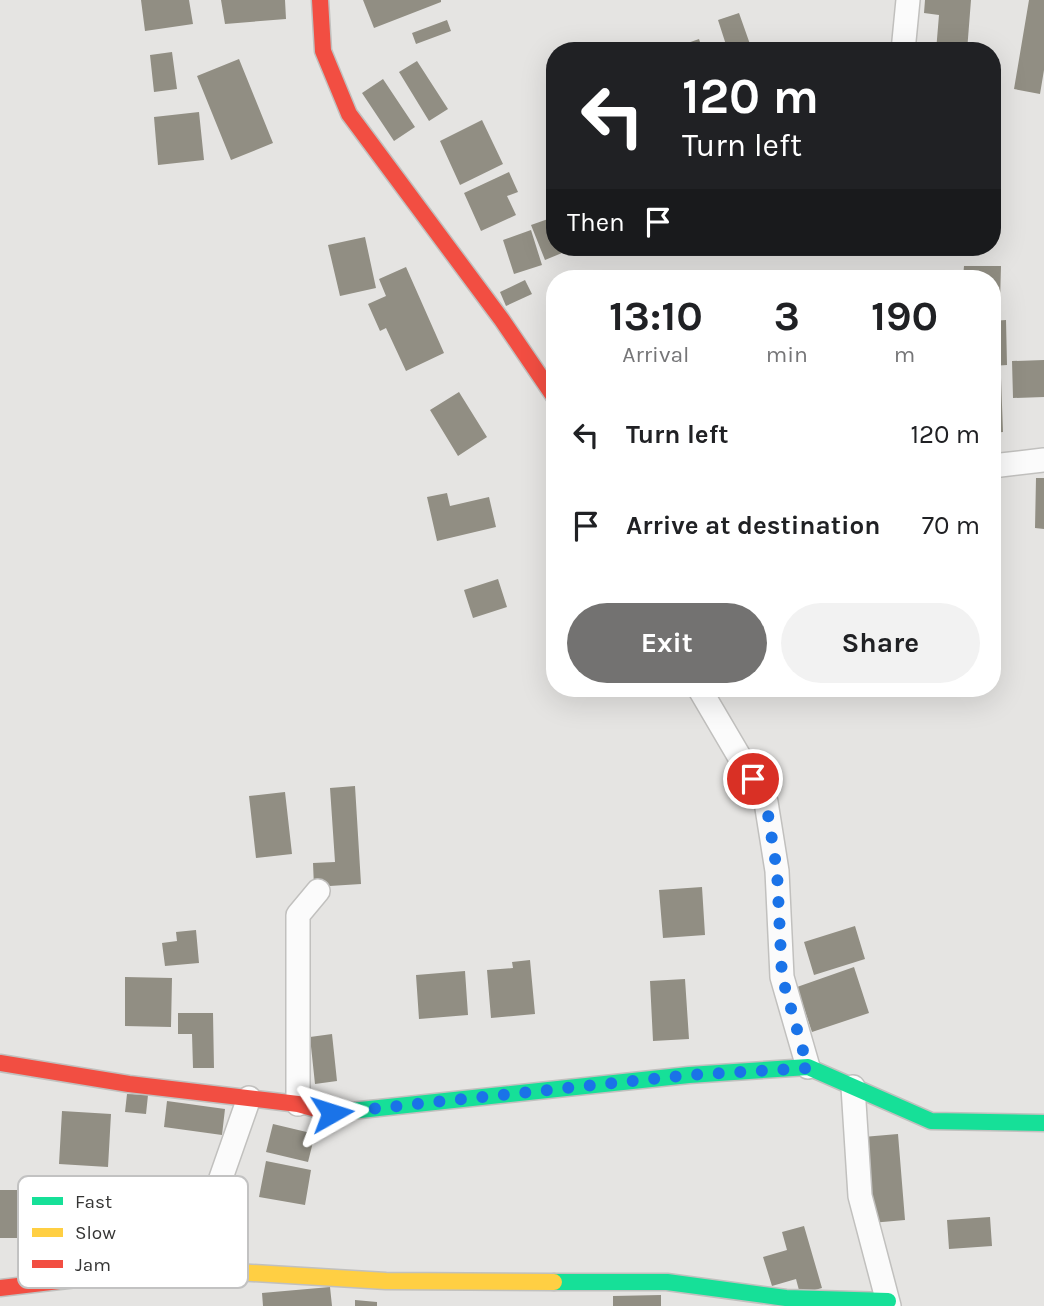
<!DOCTYPE html>
<style>
body{margin:0;font-family:Karla,sans-serif;background:#f2f2f2;color:#202124;height:100vh;display:flex;flex-direction:column;font-size:26px;white-space:nowrap}
*{box-sizing:border-box;margin:0}
p{font-size:23px;color:#757577}
.icon{flex:none;width:38px;height:38px;fill:none;stroke:currentColor;stroke-width:2;stroke-linecap:round;stroke-linejoin:round}
.map{position:relative;flex:1;overflow:hidden}
.drawer{position:absolute;left:546px;top:270px;width:455px;height:427px;display:flex;flex-direction:column;background:#fff;border-radius:28px;box-shadow:0 7px 28px #0002}
.drawer>*{flex:none}
.hud{position:absolute;left:546px;top:42px;width:455px;height:214px;border-radius:28px;box-shadow:0 7px 28px #0002;background:#202124;color:#fff;overflow:hidden}
.pin{position:absolute;display:grid;place-items:center;width:60px;height:60px;color:#fff;margin:-30px;border:4px solid #fff;border-radius:50%;box-shadow:0 2px 7px #0007}
.me{position:absolute;width:77px;margin:-38px;rotate:84deg;stroke-linejoin:round;filter:drop-shadow(0 0 5px #0008)}
.turn{display:flex;align-items:center;gap:24px;height:147px;padding:0 21px;font-size:32px}
.turn .icon{width:91px;height:91px;stroke-width:2.5}
.turn b{display:block;font-size:49px;line-height:60px}
.then{display:flex;align-items:center;height:66px;padding:0 21px;background:#0003;gap:14px;font-size:26px}
.eta{display:flex;justify-content:space-evenly;align-items:center;height:119px;text-align:center}
.eta b{font-size:42px;font-weight:700;line-height:49px}
.primary-button{display:flex;gap:14px;margin-top:auto;padding:14px 21px}
.primary-button a{flex:1;height:80px;border-radius:42px;background:#737271;color:#fff;font-size:28px;font-weight:700;line-height:80px;text-align:center}
.primary-button a+a{background:#f2f2f2;color:#202124}
ul{padding:0;list-style:none}
li{display:flex;align-items:center;gap:21px;height:91px;padding:0 21px}
li div{flex:1}
li b{display:block;font-size:26px}
li em{font-style:normal}
.map>svg:first-child{display:block}
.building{fill:#918e83}
.lines{fill:none;stroke-linecap:round;stroke-linejoin:round}
.street-casing{stroke:#c1c0be;stroke-width:26}
.fast-casing{stroke:#c1c0be;stroke-width:19}
.slow-casing{stroke:#c1c0be;stroke-width:19}
.jam-casing{stroke:#c1c0be;stroke-width:19}
.street{stroke:#fbfbfb;stroke-width:23}
.fast{stroke:#16e098;stroke-width:16}
.slow{stroke:#ffcf43;stroke-width:16}
.jam{stroke:#f24e42;stroke-width:16}
.route{stroke:#1a73e8;stroke-width:12;stroke-dasharray:0 21.6}
.key{fill:#fff;stroke:#c2c2c2;stroke-width:2}
.key-label{font-size:19px;fill:#353534}
</style>
<div class="map">
<svg width="1044" height="1306" viewBox="0 0 1044 1306">
<rect width="100%" height="100%" fill="#e5e4e2"/>
<!-- building -->
<path class="building" d="M141,0H189L193,24L145,31Z
M221,0H285L286,19L225,24Z
M363,0H441V2L374,28Z
M925,0H971L967,51H936L939,15L924,13Z
M1029,0H1044V70L1040,94L1014,89Z
M739,13L751,47L752,51H728L718,20Z
M447,20L451,31L416,44L412,33Z
M699,39L703,51H680L679,46Z
M172,52L177,89L154,92L150,55Z
M239,59L273,143L231,160L197,76Z
M417,61L448,109L429,121L399,72Z
M383,79L415,127L394,141L362,93Z
M199,112L204,160L158,165L154,117Z
M482,120L503,164L460,185L440,141Z
M509,172L518,192L507,196L516,215L481,231L464,193Z
M548,219L555,235V247H559L562,253L545,260L531,225Z
M531,230L542,265L514,274L503,240Z
M365,237L376,288L340,296L328,245Z
M964,266H1001L1000,303H992V278H963Z
M406,267L444,353L406,371L386,328L380,331L368,304L386,296L379,279Z
M525,280L532,294L506,306L500,292Z
M1006,320L1007,365L992,366V321Z
M1044,360V397L1013,398L1012,361Z
M992,378H1001L1003,432L992,433Z
M459,392L487,437L458,456L430,410Z
M1036,478H1044V529L1035,528Z
M447,493L450,506L489,497L496,527L437,541L427,497Z
M498,579L507,607L473,618L464,590Z
M355,786L361,884L314,887L313,863L335,862L330,788Z
M285,792L292,854L256,858L249,796Z
M702,887L705,935L663,938L659,890Z
M855,926L865,959L814,975L804,942Z
M196,930L199,963L165,966L162,943L177,941L176,932Z
M530,960L535,1014L491,1018L487,970L513,968L512,962Z
M854,967L869,1013L812,1032L797,987Z
M465,971L468,1015L419,1019L416,975Z
M125,977L172,978L171,1027L125,1026Z
M685,979L689,1039L653,1041L650,981Z
M178,1013H213L214,1068H193L192,1034H178Z
M332,1034L337,1081L315,1084L310,1037Z
M127,1094L148,1095L146,1114L125,1112Z
M167,1101L225,1109L222,1135L164,1127Z
M62,1111L111,1114L108,1167L59,1164Z
M273,1124L315,1134L308,1162L266,1152Z
M898,1134L905,1220L871,1223L863,1137Z
M266,1161L311,1170L305,1205L259,1197Z
M0,1190H33V1238H0Z
M990,1217L992,1246L949,1249L947,1220Z
M804,1226L822,1288L800,1294L796,1279L772,1286L763,1257L787,1250L782,1232Z
M330,1287L332,1306H263L262,1293Z
M661,1295V1306H613V1296Z
M355,1300L377,1302V1306H355Z"/>
<g class="lines">
<defs>
<path id="street" d="M903,51L908,0
M992,466L1044,460
M699,688L766,802L777,871L782,977L808,1067
M853,1087L860,1196L889,1306
M298,1104V915L318,891
M189,1269L249,1098"/>
<path id="fast" d="M327,1112L332,1113L689,1075L808,1067L931,1121L1044,1123
M554,1282H667L786,1298L888,1301"/>
<path id="slow" d="M236,1272L386,1281L554,1282"/>
<path id="jam" d="M320,0L323,51L349,114L502,320L555,398
M0,1063L129,1084L298,1104L327,1112
M0,1288L136,1272L189,1269L236,1272"/>
</defs>
<!-- street casing -->
<use href="#street" class="street-casing"/>
<!-- fast casing -->
<use href="#fast" class="fast-casing"/>
<!-- slow casing -->
<use href="#slow" class="slow-casing"/>
<!-- jam casing -->
<use href="#jam" class="jam-casing"/>
<!-- street -->
<use href="#street" class="street"/>
<!-- fast -->
<use href="#fast" class="fast"/>
<!-- slow -->
<use href="#slow" class="slow"/>
<!-- jam -->
<use href="#jam" class="jam"/>
</g>
<g class="lines">
<!-- route -->
<path class="route" d="M332,1113L689,1075L808,1068L782,977L777,871L766,802L753,779"/>
</g>
<!-- legend -->
<rect x="18" y="1176" width="230" height="112" rx="10" class="key"/>
<rect x="32" y="1197" width="31" height="8" fill="#16e098"/>
<rect x="32" y="1228" width="31" height="9" fill="#ffcf43"/>
<rect x="32" y="1260" width="31" height="8" fill="#f24e42"/>
<g class="key-label">
<text x="75" y="1208">Fast</text>
<text x="75" y="1239">Slow</text>
<text x="75" y="1271">Jam</text>
</g>
</svg>
<div class="pin" style="left:753px;top:779px;background:#d93025"><svg class="icon" aria-label="arrive" viewBox="0 0 24 24"><path d="M6 21V4h12l-3 4 3 4H6"/></svg></div>
<svg class="me" style="left:332px;top:1113px" viewBox="-20 -20 40 40"><path d="M0-17L14 15 0 8-14 15z" fill="#1a73e8" stroke="#fff" stroke-width="4"/></svg>
<div class="hud">
<div class="turn"><svg class="icon" aria-label="left" viewBox="0 0 24 24"><path d="M17 20v-9H6M10 6l-5 5 5 5"/></svg><div><b>120 m</b>Turn left</div></div>
<div class="then">Then<svg class="icon" aria-label="arrive" viewBox="0 0 24 24"><path d="M6 21V4h12l-3 4 3 4H6"/></svg></div>
</div>
<section class="drawer">
<div class="eta">
<div><b>13:10</b><p>Arrival</p></div>
<div><b>3</b><p>min</p></div>
<div><b>190</b><p>m</p></div>
</div>
<ul>
<li><svg class="icon" aria-label="left" viewBox="0 0 24 24"><path d="M17 20v-9H6M10 6l-5 5 5 5"/></svg><div><b>Turn left</b></div><em>120 m</em></li>
<li><svg class="icon" aria-label="arrive" viewBox="0 0 24 24"><path d="M6 21V4h12l-3 4 3 4H6"/></svg><div><b>Arrive at destination</b></div><em>70 m</em></li>
</ul>
<div class="primary-button"><a>Exit</a><a>Share</a></div>
</section>
</div>
